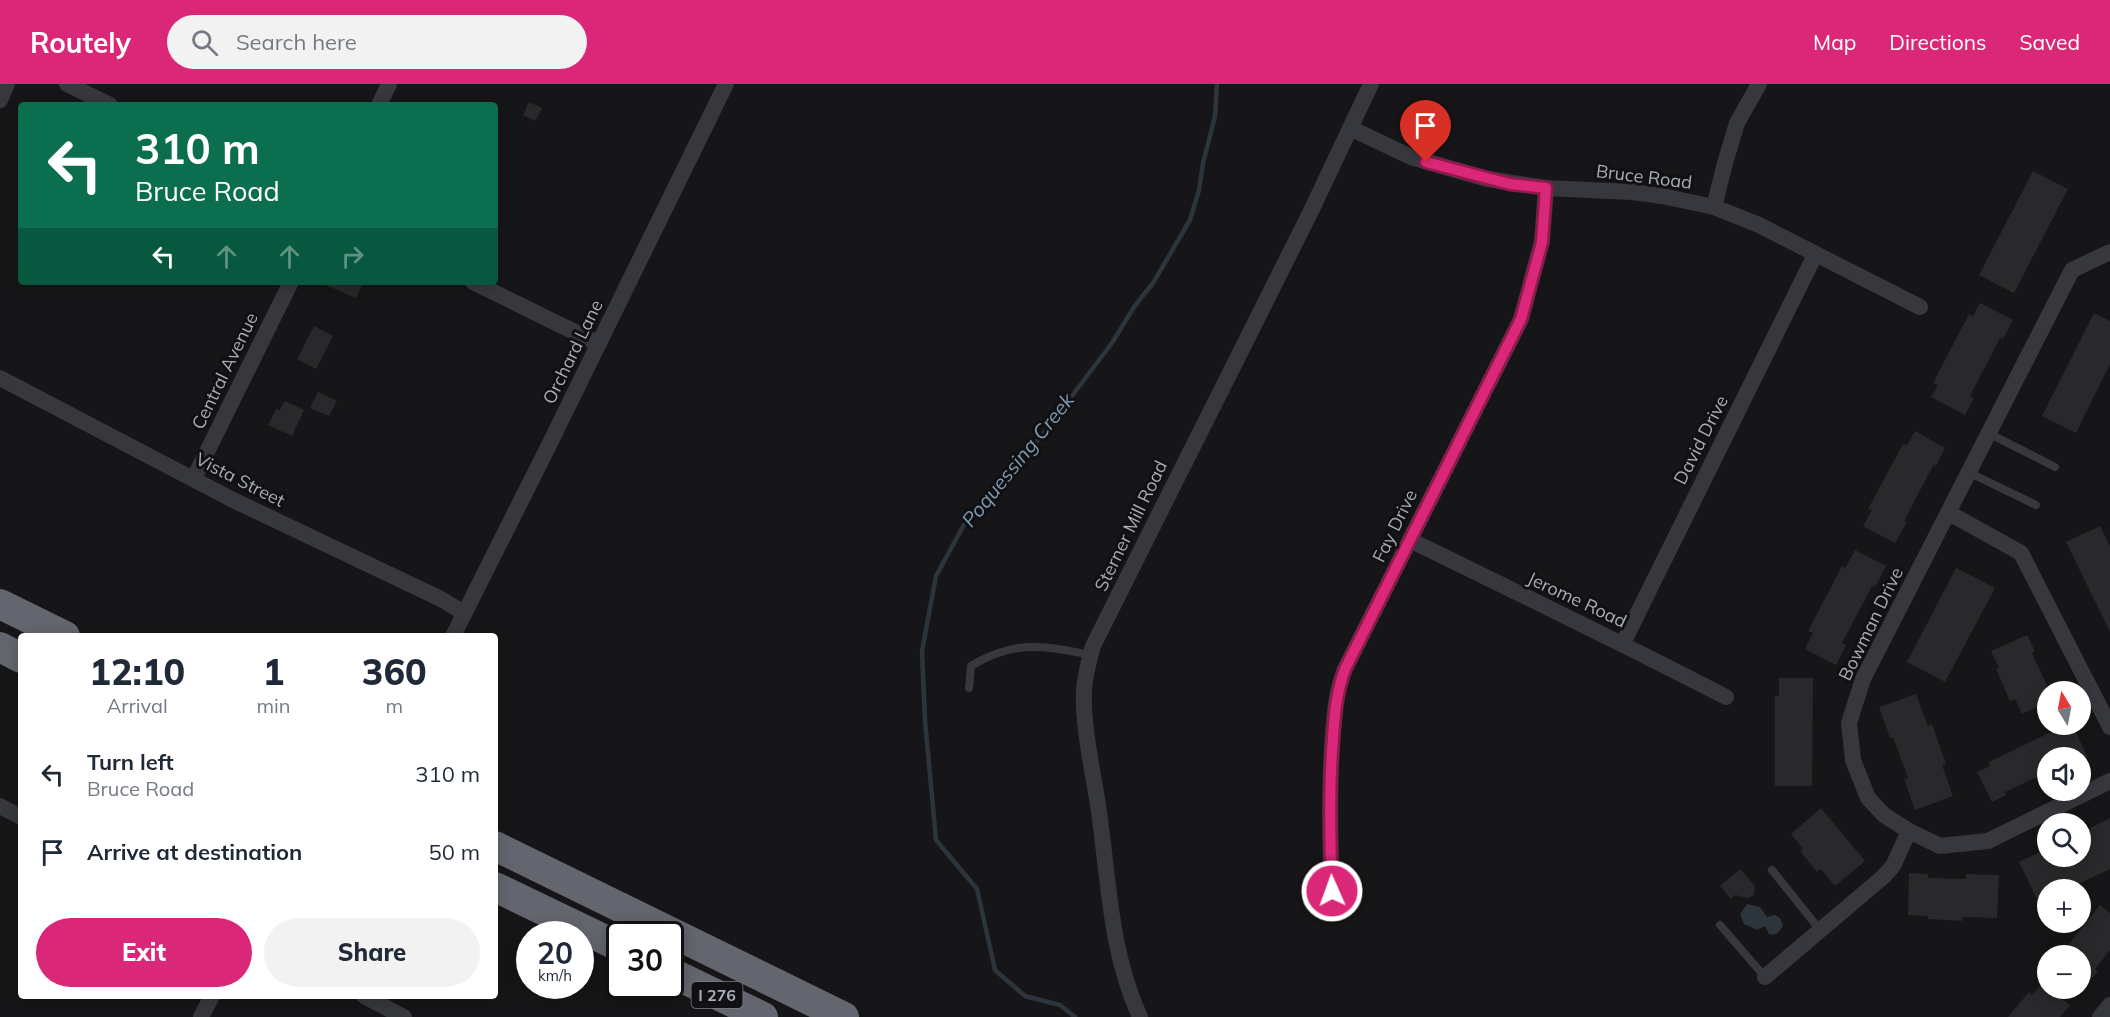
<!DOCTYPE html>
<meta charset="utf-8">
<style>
body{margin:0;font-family:Mulish,sans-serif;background:#f2f2f3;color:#1f2937;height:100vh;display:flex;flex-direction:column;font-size:22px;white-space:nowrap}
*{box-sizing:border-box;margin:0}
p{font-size:20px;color:#747a83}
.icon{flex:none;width:33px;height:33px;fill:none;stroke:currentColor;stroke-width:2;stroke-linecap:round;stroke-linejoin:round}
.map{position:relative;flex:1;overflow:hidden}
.panel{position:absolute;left:18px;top:549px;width:480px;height:366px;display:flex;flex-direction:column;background:#fff;border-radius:6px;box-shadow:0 3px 15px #0003}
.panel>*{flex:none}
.banner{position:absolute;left:18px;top:18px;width:480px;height:183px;border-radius:6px;box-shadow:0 3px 15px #0003;background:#0b6e4f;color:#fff;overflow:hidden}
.needle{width:39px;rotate:350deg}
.buttons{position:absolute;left:2037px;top:597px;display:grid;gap:12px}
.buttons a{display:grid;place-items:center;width:54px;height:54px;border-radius:50%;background:#fff;box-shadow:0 3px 15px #0003;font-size:30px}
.speed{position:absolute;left:516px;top:837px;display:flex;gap:12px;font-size:30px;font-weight:700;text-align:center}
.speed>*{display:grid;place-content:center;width:78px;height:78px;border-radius:50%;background:#fff;box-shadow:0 3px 15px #0003;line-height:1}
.speed small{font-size:15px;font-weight:400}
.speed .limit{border:3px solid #111;border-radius:9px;background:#fff;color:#111}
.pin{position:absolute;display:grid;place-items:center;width:51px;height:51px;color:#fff;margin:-62px -26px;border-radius:50% 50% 50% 0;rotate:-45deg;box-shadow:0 0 6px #0007}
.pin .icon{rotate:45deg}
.me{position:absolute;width:66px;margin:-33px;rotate:358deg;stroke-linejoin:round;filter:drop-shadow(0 0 4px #0008)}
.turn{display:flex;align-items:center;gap:21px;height:126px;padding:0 18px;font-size:27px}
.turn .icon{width:78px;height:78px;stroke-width:2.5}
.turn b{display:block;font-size:42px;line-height:51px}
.lanes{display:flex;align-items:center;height:57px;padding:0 18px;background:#0003;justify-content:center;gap:30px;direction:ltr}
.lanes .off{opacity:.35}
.eta{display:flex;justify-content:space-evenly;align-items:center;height:102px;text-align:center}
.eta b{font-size:36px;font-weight:800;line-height:42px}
.action{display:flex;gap:12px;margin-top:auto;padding:12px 18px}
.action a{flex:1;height:69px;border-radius:36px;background:#db2777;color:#fff;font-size:24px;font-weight:800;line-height:69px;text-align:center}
.action a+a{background:#f2f2f3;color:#1f2937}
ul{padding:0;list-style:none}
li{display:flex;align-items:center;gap:18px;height:78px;padding:0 18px}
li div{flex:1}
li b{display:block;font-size:22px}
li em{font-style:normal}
header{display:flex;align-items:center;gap:36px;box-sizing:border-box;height:84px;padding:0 30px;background:#db2777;color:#fff}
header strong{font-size:28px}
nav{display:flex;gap:33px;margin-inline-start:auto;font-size:21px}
.search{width:420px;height:54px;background:#f2f2f3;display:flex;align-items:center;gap:15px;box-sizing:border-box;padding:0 21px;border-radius:33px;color:#747a83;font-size:22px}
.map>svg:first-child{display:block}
.water{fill:#2c353c}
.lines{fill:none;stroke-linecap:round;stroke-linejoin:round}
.stream{stroke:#2c353c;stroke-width:4.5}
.building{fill:#29292c}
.lane{stroke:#37383d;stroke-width:8}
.street{stroke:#37383d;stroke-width:16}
.highway{stroke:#63666e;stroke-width:30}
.route-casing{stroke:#8e194d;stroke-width:15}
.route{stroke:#db2777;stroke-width:10}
.labels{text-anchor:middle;stroke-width:6;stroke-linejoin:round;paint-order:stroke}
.shield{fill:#111113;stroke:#7b7e86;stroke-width:1.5}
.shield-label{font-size:16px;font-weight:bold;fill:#a8adb8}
.street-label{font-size:18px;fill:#a8adb8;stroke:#111113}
.water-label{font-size:20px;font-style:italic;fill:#7f9bb3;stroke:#111113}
</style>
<header>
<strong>Routely</strong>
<div class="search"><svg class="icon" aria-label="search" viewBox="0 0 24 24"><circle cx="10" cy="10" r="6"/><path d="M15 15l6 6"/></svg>Search here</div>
<nav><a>Map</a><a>Directions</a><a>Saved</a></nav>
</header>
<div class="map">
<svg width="2110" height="933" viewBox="0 0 2110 933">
<rect width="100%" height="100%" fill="#161618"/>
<!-- water -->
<path class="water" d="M1747,820L1760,823L1767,833L1775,831L1780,834L1783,842C1779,848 1777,852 1769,850L1765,842L1757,846L1744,840L1740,830Z"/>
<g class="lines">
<!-- stream -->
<path class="stream" d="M1075,933L1060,921L1025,912L995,886L977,805L936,756L925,637L922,567L936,492L966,437L1015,377L1040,354L1112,259L1134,223L1153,199L1190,136L1199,106L1203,79L1215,32L1217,0"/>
</g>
<!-- building -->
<path class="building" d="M529,18L542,24L535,37L523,31Z
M2033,87L2068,105L2014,209L1979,191Z
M318,198H363L356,214Z
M1980,219L2013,236L2003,255L2000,254L1970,312L1974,314L1965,331L1931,313L1938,301L1933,299L1969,230L1973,232Z
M2094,229L2110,237V280L2076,349L2042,332Z
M314,242L333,252L316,285L297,275Z
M318,308L337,317L329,332L310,324Z
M285,317L304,326L292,352L268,341L276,325L280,326Z
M1915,347L1945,364L1936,382L1934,380L1916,414L1904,437L1907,438L1895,459L1863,442L1872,426L1868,425L1903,360L1907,361Z
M2100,442L2110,462V548L2066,458Z
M1855,466L1886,482L1875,503L1872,502L1842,559L1846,561L1836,581L1805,565L1813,549L1808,547L1842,482L1845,484Z
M1956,484L1995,504L1945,598L1907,578Z
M2027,551L2035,567L2032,569L2048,604V618L2022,630L2015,615L2010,617L1996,585L1999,584L1991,567Z
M1779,594H1813L1812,702H1775V612H1779Z
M1916,610L1928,642L1932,640L1946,680L1942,681L1953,712L1915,726L1904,695L1908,694L1893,653L1890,654L1879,623Z
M2073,642L2088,674H2048V688L2005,708L2006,711L1992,718L1977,688L1990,682L1989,678L2057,645L2058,648Z
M1821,724L1865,777L1835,802L1821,785L1817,788L1800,767L1803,765L1791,750Z
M2110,734V785L2072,803L2070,800L2058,806H2048V810L2037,815L2019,778L2046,765L2048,772H2080V753L2088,749L2086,746Z
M1740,785L1755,802L1754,811L1748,814L1735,811L1731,815L1720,802Z
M1909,789L1928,790V794L1966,795V790L1999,791L1997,834L1963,833L1962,837L1928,835V832L1908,831Z
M2100,821L2110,829V866L2095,885L2098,887L2080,908V872H2075L2066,864Z
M2043,898L2048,904L2070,921L2060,933H2008L2029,908L2032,911Z"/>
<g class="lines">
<!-- lane -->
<path class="lane" d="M1990,350L2055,383
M1970,389L2036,421
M969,604L971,582C1013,556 1044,561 1091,571
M1772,786L1820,846
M1720,841L1765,893"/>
<!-- street -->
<path class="street" d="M67,0L110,21
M0,16L7,0
M379,21L389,0
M1350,44L1411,73L1487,95L1546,104L1632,108L1662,112L1714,123L1759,141L1920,223
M1714,123L1725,79L1737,39L1759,0
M2110,168L2072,186L1863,595L1849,639L1853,676L1868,714L1884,731L1909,747L1940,762L1988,757L2110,697
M473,198L599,260
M0,294L233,416L441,515L464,529
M194,394L291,198
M1949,429L2021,469L2110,643
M1410,456C1516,508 1622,559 1726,613
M453,552L550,359L726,0
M1623,559L1815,171
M0,722L21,733
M1332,807C1330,759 1329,711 1332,662C1334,635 1335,610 1345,585L1521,235L1542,157L1546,104
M1765,893L1883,793L1893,782L1909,747
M364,912L404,933
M201,933L212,912
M1140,933C1110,868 1109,798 1099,728C1094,692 1082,642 1084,606C1085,591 1089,576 1093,562L1311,127L1371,0
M2100,933L2110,921"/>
<!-- highway -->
<path class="highway" d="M0,520L65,552
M0,563L21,574
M495,762L844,933
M495,803L620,863
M670,888L763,933"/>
</g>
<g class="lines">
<defs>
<path id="route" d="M1332,807C1330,760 1329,714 1332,667C1334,638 1335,612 1345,585L1521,235L1542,158L1546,104L1510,100L1426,78"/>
</defs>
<!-- route casing -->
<use href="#route" class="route-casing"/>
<!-- route -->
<use href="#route" class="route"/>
</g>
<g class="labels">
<!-- shield labels -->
<rect class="shield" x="691.5" y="898" width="51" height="26" rx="4.5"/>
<g class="shield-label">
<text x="717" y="917">I 276</text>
</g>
<!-- street labels -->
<g class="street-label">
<text transform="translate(1644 93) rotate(7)" y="6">Bruce Road</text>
<text transform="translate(573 268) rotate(-64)" y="6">Orchard Lane</text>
<text transform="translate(225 287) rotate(-64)" y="6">Central Avenue</text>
<text transform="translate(1701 356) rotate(-63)" y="6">David Drive</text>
<text transform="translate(240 396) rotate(27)" y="6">Vista Street</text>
<text transform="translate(1131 442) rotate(-64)" y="6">Sterner Mill Road</text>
<text transform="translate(1395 442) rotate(-64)" y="6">Fay Drive</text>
<text transform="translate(1577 516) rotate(25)" y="6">Jerome Road</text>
<text transform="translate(1871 540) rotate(-64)" y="6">Bowman Drive</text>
</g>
<!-- water labels -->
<g class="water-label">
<text transform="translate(1018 376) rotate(-51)" y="7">Poquessing Creek</text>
</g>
</g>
</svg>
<div class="buttons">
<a><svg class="needle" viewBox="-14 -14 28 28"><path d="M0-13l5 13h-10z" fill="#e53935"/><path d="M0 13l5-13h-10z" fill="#747a83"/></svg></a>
<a><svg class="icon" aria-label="sound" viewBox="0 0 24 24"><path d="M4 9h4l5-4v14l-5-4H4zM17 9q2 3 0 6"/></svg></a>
<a><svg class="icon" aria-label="search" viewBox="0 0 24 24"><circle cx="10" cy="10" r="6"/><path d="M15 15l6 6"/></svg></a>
<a>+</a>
<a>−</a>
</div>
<div class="speed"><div>20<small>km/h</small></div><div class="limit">30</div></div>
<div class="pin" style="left:1426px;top:78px;background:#d93025"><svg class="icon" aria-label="arrive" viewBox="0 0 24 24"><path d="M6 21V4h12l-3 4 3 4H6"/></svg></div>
<svg class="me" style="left:1332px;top:807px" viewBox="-20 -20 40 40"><circle r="17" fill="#db2777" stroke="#fff" stroke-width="3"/><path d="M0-11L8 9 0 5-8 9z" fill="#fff"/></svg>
<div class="banner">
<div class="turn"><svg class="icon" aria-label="left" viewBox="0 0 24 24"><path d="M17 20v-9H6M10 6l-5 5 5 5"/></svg><div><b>310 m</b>Bruce Road</div></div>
<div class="lanes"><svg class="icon" aria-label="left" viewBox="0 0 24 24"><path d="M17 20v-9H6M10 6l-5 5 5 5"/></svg><svg class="icon off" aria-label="ahead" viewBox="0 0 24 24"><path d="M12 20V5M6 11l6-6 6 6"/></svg><svg class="icon off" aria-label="ahead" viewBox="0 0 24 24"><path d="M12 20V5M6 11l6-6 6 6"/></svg><svg class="icon off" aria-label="right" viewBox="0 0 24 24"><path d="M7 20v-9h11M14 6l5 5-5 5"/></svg></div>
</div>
<section class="panel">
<div class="eta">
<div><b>12:10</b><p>Arrival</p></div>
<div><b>1</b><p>min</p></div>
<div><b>360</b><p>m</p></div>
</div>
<ul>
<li><svg class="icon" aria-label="left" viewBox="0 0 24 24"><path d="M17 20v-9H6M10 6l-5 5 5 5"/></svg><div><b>Turn left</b><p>Bruce Road</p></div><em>310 m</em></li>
<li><svg class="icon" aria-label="arrive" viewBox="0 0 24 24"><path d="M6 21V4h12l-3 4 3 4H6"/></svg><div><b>Arrive at destination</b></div><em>50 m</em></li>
</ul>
<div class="action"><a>Exit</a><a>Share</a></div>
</section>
</div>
